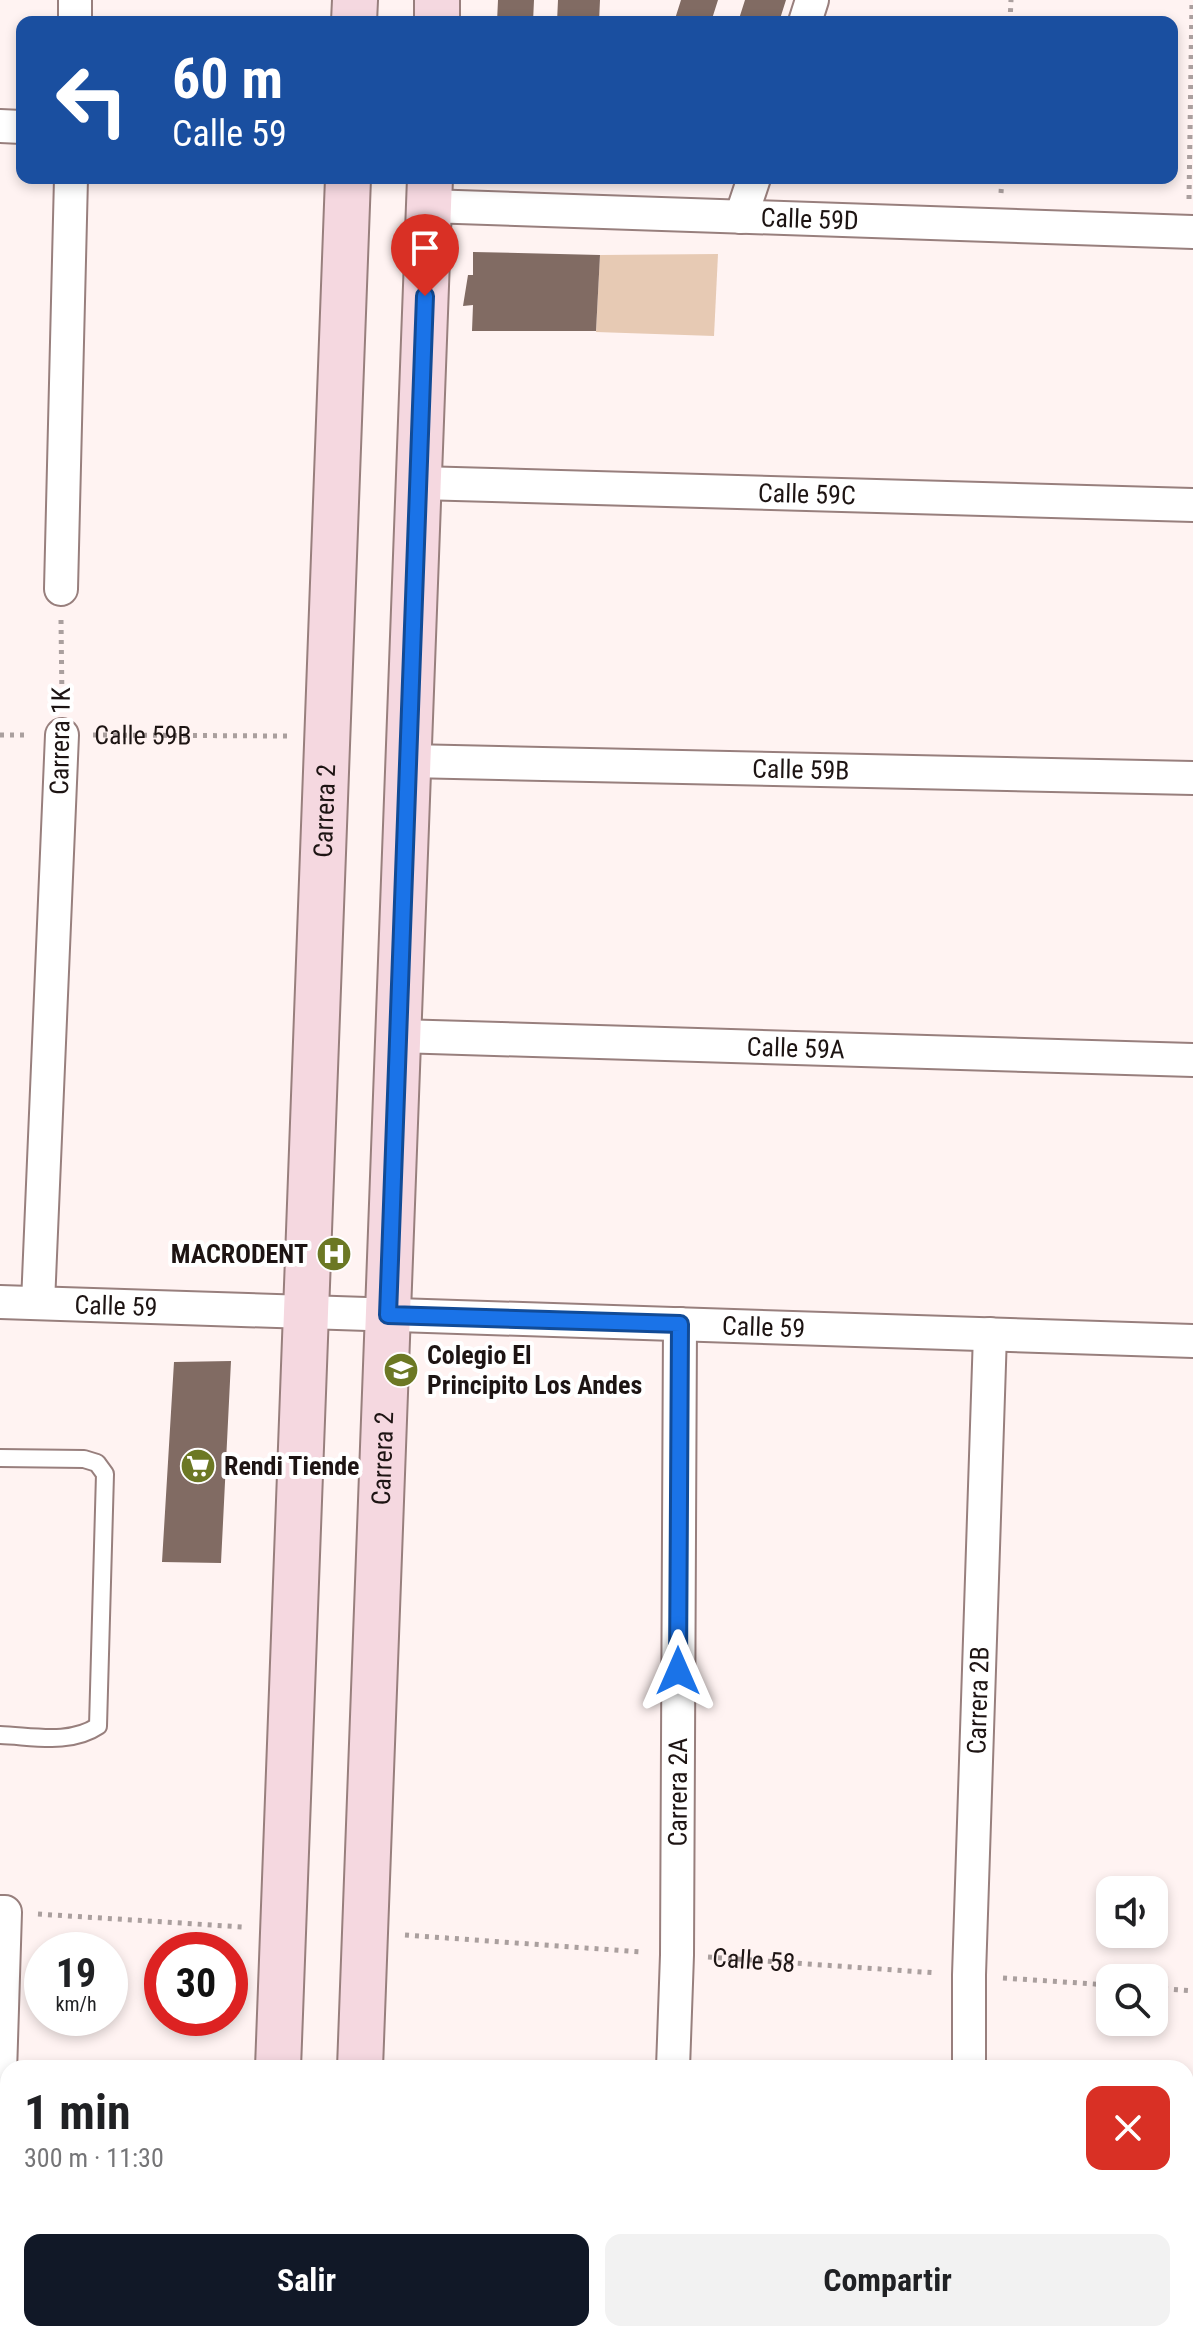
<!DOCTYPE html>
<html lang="es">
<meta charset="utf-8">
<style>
body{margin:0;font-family:"Roboto Condensed",sans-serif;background:#f2f2f2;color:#202124;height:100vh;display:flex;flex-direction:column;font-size:30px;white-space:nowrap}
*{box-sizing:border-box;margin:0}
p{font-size:26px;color:#757577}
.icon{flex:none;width:44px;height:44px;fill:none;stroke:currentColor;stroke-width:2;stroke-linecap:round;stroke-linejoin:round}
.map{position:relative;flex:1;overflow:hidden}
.sheet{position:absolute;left:0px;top:2060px;width:1194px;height:282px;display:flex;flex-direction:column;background:#fff;border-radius:24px 24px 0 0;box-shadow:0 4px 12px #0003}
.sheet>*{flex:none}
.hud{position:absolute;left:16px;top:16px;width:1162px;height:168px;border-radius:16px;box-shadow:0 4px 12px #0003;background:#1a4fa0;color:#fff;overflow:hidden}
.controls{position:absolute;left:1096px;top:1876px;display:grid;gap:16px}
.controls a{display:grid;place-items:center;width:72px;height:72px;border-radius:16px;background:#fff;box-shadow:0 4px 12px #0003;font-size:40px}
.speed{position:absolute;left:24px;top:1932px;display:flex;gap:16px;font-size:40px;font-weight:700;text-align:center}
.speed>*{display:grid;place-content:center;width:104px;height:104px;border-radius:50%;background:#fff;box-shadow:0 4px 12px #0003;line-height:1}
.speed small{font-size:20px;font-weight:400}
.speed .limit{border:12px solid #d22;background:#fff;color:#111}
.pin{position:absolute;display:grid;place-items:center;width:68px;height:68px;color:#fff;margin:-82px -34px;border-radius:50% 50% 50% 0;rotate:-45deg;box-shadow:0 0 8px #0007}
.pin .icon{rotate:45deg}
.me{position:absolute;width:88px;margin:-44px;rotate:0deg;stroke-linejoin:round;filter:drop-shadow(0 0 6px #0008)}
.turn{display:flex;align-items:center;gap:28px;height:168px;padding:0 24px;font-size:36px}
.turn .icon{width:104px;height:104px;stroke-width:2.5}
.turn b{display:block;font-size:56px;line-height:68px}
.round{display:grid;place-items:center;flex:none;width:84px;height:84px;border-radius:16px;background:#f2f2f2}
.headline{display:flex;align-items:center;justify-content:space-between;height:136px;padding:0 24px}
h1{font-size:48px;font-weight:700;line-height:60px}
.action{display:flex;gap:16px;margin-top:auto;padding:16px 24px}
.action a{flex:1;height:92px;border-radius:16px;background:#111827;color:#fff;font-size:32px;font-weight:700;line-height:92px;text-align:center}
.action a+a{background:#f2f2f2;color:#202124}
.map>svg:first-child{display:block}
.green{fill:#e7cab4}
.building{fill:#816b63}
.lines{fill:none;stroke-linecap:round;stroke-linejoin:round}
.lane-casing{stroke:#987f7d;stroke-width:20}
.street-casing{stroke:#987f7d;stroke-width:36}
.secondary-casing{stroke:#987f7d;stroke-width:48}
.path{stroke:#aa9f9e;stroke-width:5;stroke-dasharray:4 6;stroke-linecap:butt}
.lane{stroke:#fff;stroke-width:16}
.street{stroke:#fff;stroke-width:32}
.secondary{stroke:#f5d8e0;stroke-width:44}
.route-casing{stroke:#114b97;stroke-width:20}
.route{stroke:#1a73e8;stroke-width:14}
.labels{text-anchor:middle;stroke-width:8;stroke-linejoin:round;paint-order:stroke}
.street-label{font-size:26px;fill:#1d1413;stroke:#fff}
.poi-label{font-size:26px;font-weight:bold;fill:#1d1413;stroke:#fff;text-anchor:start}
</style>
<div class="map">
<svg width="1193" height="2341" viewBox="0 0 1193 2341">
<rect width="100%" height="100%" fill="#fff3f2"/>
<!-- green -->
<path class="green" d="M718,254L714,336L596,332L600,255Z"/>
<!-- building -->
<path class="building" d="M498,0H534L533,22H497Z
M558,0H600L599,22H557Z
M681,0H718L711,22H674Z
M745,0H786L779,22H738Z
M473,252L600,255L596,331H472L473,305L463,306L468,275H473Z
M231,1361L221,1563L162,1562L174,1362Z"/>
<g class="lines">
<defs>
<path id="lane" d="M0,1458L84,1459L97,1463L105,1474L98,1726C70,1745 32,1736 0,1735"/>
<g id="street">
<path d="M75,22V0"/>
<path d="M805,22L812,0"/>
<path d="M0,126L22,127"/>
<path id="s3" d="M428,206L1193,232"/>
<path d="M741,217L754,178"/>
<path id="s4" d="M419,483L1193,505"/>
<path d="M61,589L71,178"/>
<path id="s5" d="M409,761L1193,778"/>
<path id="s6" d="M398,1036L1193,1060"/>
<path id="s7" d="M0,1302L1193,1341"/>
<path d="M38,1303L62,735"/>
<path d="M0,1912H5L0,2073"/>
<path id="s8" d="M673,2068L677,1955L680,1324"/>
<path id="s9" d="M969,2068V1975L990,1334"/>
<path d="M664,2341V2334"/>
<path d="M967,2341V2334"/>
</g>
<g id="secondary">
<path d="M354,22L355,0"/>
<path d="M437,22V0"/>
<path id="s10" d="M278,2068L348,178"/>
<path id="s11" d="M360,2068L430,178"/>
<path d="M268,2341V2334"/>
<path d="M350,2341V2334"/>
</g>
</defs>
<!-- lane casing -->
<use href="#lane" class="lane-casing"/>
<!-- street casing -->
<use href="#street" class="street-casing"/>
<!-- secondary casing -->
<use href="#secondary" class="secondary-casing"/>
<!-- path -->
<g class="path">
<path d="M1010,22L1011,0"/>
<path d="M1001,193L1002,178"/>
<path d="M1189,199L1192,0"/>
<path d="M61,620L62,702"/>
<path d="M0,735H27"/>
<path id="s1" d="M93,735L287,736"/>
<path d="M38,1914L243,1927"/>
<path d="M405,1935L642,1952"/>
<path id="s2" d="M708,1957L937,1973"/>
<path d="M1003,1978L1110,1985"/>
<path d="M1154,1988L1193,1991"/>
</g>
<!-- lane -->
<use href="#lane" class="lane"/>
<!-- street -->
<use href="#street" class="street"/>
<!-- secondary -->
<use href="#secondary" class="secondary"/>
</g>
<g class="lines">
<defs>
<path id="route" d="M425,296L388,1315L680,1324L678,1671"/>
</defs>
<!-- route casing -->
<use href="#route" class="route-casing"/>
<!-- route -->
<use href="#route" class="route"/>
</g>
<!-- icons -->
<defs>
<symbol id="hospital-disc" viewBox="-11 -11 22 22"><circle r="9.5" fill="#6c7824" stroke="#fff"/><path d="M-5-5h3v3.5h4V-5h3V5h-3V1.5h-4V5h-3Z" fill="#fff"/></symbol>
<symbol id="school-disc" viewBox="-11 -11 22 22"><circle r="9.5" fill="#6c7824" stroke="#fff"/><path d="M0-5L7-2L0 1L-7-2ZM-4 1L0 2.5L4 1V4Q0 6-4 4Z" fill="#fff"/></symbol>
<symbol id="supermarket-disc" viewBox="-11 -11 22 22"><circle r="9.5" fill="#6c7824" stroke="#fff"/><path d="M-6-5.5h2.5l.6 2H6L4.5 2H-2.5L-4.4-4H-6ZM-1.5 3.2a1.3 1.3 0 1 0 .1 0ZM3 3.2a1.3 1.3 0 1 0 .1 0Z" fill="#fff"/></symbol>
</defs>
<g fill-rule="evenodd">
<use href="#hospital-disc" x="314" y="1234" width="40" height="40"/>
<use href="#school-disc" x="381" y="1350" width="40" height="40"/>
<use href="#supermarket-disc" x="178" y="1446" width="40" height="40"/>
</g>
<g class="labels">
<!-- street labels -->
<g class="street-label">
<text dy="9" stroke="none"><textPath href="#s3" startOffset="382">Calle 59D</textPath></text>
<text dy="9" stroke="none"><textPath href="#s4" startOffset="388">Calle 59C</textPath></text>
<text dy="9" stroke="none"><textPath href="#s1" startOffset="50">Calle 59B</textPath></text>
<text transform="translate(60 741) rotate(-89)" y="9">Carrera 1K</text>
<text dy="9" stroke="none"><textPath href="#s5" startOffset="392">Calle 59B</textPath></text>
<text dy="9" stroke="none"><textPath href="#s10" startOffset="1258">Carrera 2</textPath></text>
<text dy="9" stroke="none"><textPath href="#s6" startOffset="398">Calle 59A</textPath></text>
<text dy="9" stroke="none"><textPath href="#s7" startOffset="116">Calle 59</textPath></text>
<text dy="9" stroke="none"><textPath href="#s7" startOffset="764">Calle 59</textPath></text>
<text dy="9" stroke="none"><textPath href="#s11" startOffset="610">Carrera 2</textPath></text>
<text dy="9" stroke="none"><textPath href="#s9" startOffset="368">Carrera 2B</textPath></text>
<text dy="9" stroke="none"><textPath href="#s8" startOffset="276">Carrera 2A</textPath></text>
<text dy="9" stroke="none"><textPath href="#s2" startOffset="46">Calle 58</textPath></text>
</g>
<!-- poi labels -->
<g class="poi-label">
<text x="308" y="1263" text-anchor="end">MACRODENT</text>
<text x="427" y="1364">Colegio El<tspan x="427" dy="30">Principito Los Andes</tspan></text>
<text x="224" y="1475">Rendi Tiende</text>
</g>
</g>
</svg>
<div class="controls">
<a><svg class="icon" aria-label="sound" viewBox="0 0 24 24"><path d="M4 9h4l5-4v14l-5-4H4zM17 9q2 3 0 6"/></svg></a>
<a><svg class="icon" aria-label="search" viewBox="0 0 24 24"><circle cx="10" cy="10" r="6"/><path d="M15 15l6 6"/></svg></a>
</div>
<div class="speed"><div>19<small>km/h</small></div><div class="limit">30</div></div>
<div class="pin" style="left:425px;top:296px;background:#d93025"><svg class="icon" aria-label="arrive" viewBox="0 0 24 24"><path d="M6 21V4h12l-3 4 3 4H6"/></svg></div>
<svg class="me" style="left:678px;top:1671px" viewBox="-20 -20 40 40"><path d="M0-17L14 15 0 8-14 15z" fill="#1a73e8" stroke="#fff" stroke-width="4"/></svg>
<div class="hud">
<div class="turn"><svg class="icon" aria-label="left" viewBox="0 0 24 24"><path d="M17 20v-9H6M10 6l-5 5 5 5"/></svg><div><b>60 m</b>Calle 59</div></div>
</div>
<section class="sheet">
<div class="headline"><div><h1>1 min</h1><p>300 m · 11:30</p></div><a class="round" style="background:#d93025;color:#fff"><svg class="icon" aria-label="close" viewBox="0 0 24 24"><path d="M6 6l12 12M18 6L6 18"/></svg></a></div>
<div class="action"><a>Salir</a><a>Compartir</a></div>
</section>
</div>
